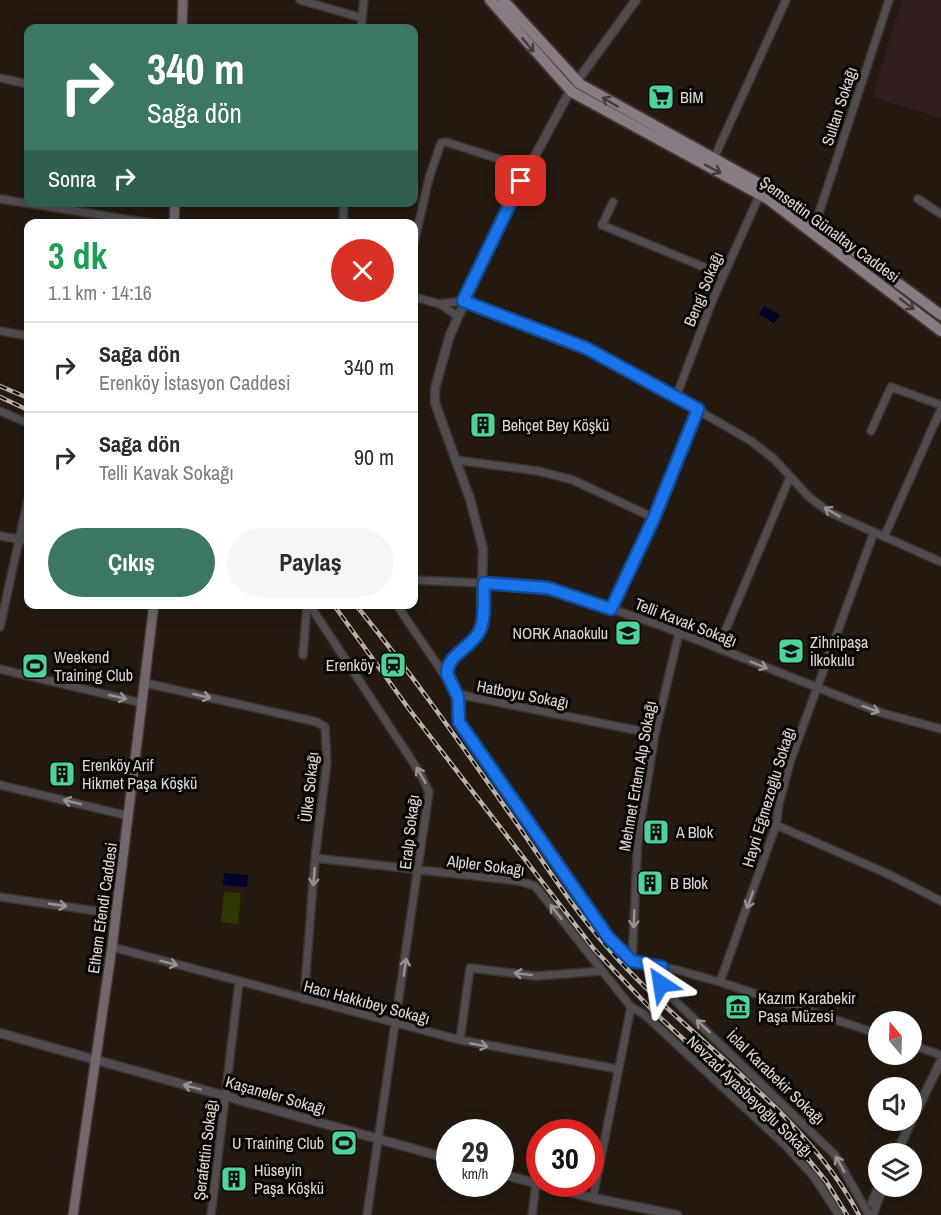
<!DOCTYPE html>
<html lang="tr">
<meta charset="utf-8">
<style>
body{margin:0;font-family:"Archivo Narrow",sans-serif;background:#f7f7f7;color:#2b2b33;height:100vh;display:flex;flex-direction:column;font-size:22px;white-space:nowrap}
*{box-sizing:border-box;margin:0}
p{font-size:20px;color:#7c7c81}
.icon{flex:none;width:33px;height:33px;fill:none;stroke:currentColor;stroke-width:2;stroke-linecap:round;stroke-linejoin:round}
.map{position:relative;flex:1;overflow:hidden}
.drawer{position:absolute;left:24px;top:219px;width:394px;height:390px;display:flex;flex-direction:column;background:#fff;border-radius:12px;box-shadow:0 3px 15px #0003}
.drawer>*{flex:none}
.hud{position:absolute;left:24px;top:24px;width:394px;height:183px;border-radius:12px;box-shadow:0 3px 15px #0003;background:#3b7761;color:#fff;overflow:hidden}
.needle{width:39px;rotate:341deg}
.tools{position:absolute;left:868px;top:1011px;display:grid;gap:12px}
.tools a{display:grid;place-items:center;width:54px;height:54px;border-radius:50%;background:#fff;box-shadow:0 3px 15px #0003;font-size:30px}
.speed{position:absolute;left:436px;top:1119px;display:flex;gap:12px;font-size:30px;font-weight:700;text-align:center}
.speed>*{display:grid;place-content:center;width:78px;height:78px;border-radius:50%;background:#fff;box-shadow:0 3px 15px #0003;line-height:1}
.speed small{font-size:15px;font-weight:400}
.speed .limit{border:9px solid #d22;background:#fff;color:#111}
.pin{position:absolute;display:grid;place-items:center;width:51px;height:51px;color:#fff;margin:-26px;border-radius:12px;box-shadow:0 3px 9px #0006}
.me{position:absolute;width:66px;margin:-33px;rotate:327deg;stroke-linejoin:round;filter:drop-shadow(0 0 4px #0008)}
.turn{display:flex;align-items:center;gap:21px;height:126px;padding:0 24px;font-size:27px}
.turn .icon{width:78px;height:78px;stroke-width:2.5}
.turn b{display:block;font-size:42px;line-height:51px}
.then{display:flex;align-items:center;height:57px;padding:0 24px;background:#0003;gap:12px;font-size:22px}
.round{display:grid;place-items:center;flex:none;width:63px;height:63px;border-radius:32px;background:#f7f7f7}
.summary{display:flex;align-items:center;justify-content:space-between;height:102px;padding:0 24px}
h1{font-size:36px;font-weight:700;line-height:45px;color:#1e9e55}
.button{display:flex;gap:12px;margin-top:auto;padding:12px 24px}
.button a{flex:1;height:69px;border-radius:36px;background:#3b7761;color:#fff;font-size:24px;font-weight:700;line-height:69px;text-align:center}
.button a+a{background:#f7f7f7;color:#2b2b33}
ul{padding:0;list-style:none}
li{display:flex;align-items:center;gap:18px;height:90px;padding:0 24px;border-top:2px solid #e1e1e2}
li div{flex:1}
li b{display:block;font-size:22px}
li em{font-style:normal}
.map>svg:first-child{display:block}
.medical{fill:#311e1f}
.green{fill:#313605}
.water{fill:#000227}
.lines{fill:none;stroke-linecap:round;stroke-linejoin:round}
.minor-casing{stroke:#3e352c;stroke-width:10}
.tertiary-casing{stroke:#3e352c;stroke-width:11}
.secondary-casing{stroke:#3e352c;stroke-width:12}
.primary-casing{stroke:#3e352c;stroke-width:14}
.minor{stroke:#524c50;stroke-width:7}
.tertiary{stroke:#524c50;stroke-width:8}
.secondary{stroke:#71676d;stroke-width:9}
.primary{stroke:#887c84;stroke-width:10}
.rail-casing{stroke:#b9b2ab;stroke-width:4.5}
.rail{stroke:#0a0604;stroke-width:2;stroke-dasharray:7;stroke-linecap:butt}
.oneway{stroke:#433b3e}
.oneway2{stroke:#999292}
.route-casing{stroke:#114b97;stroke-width:15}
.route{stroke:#1a73e8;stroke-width:10}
.labels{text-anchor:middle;stroke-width:6;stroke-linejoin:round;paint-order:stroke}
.poi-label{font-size:16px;fill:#e0d9d3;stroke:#0a0604;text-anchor:start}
.street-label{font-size:16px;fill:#e0d9d3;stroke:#0a0604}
</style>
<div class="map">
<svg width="941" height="1215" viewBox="0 0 941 1215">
<rect width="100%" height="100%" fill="#241a11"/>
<!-- medical -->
<path class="medical" d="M902,0H941V118L872,97Z"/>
<!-- green -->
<path class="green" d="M224,892L241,893L238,924L221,922Z"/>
<!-- water -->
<path class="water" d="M764,306L780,315L774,323L759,314Z
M224,873L248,875L247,887L223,885Z"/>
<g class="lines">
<defs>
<path id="minor" d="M300,0L362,18
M361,28L364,0
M0,78L28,84
M714,158L786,0
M0,199L157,224
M918,199L941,214
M613,202L602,225L723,275
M816,222L889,0
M343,224L344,202
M414,244L429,178L441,143L446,142L527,168
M414,297L440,304L457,316
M440,304L463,301L568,340L611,360L751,441L774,459L809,497L829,512L941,562
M0,331L28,336
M676,397L713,299L760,194
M0,411L28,423
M871,431L891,387L941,405
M456,460L538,471L573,480L654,518
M0,536L28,541
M884,537L941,409
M414,580L527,585L552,589L662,626L882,713L941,729
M309,604L420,773L429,792L367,1215
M396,604L454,689L460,724L563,876L605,934L627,958L637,963L677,970L720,982L879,1034
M611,609L654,518L698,409
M0,627L28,499
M718,648L790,477
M303,655L307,604
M0,669L142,703
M447,677L448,665L457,655
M145,683L317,722L325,727L327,762L315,858L304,999
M457,694L655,734
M0,785L129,816
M776,825L888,874L941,901
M315,858L519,881L535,886L631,1007L644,1014L785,1145L814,1177L839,1215
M0,897L117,914
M112,947L460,1040L618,1069
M632,961L638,837L655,734L679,633
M662,967L661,983L665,991L835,1155L869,1215
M720,982L776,825L779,804L791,759L874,532
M460,1040L470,968L536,976L602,971
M912,1045L941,1055
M593,1198L631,1007
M211,1215L239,982
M532,1215L536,1184
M873,1215L884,1186"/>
<path id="tertiary" d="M457,655L473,641L481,625L483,549L470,499L435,403V388L450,335L509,204L570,91L636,0
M0,1033L450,1159
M912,1120L941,1061
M896,1154L912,1120
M501,1174L593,1198L677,1215
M872,1203L879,1186"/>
<path id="secondary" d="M182,28L183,0
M174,224L175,202
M73,1215L112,947L154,604"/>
<path id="primary" d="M490,0L572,92L768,199L941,331
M503,0L580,84L776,193L941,315"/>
</defs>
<!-- minor casing -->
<use href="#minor" class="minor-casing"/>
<!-- tertiary casing -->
<use href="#tertiary" class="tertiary-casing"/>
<!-- secondary casing -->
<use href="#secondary" class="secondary-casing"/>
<!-- primary casing -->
<use href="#primary" class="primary-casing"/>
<!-- minor -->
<use href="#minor" class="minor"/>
<!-- tertiary -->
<use href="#tertiary" class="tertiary"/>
<!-- secondary -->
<use href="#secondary" class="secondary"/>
<!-- primary -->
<use href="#primary" class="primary"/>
<defs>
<path id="rail" d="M0,386L28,398
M0,397L28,410
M333,604L409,709L594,949L651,1009L794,1142L826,1181L847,1215
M355,604C413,675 465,750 517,824C546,866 574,910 608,948C685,1037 805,1111 859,1215"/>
</defs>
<!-- rail casing -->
<use href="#rail" class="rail-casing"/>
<!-- rail -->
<use href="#rail" class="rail"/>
</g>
<!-- one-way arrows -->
<defs><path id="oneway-shaft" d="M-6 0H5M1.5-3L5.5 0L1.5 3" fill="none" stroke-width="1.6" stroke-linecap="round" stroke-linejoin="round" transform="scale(1.5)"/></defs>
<g class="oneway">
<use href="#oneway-shaft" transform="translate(528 45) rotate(50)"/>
<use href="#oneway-shaft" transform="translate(610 102) rotate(-150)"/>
<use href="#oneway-shaft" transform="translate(713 169) rotate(28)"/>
<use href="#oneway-shaft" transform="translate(907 304) rotate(38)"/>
</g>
<g class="oneway2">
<use href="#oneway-shaft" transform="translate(832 512) rotate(-150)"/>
<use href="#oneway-shaft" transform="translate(759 665) rotate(22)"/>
<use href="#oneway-shaft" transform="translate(202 696) rotate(13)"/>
<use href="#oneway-shaft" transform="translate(118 697) rotate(13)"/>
<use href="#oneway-shaft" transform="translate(871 709) rotate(20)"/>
<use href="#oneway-shaft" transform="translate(421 775) rotate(-120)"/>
<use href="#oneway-shaft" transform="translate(72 802) rotate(-166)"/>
<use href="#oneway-shaft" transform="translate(314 877) rotate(95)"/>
<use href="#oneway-shaft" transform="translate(750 900) rotate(110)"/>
<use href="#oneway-shaft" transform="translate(58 905) rotate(8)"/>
<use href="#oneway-shaft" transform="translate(556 912) rotate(-128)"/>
<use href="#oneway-shaft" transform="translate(634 919) rotate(92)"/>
<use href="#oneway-shaft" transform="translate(169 963) rotate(15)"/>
<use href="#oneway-shaft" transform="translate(405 967) rotate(-82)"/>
<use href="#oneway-shaft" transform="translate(523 974) rotate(-173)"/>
<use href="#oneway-shaft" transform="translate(703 1026) rotate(-137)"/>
<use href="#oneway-shaft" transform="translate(479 1045) rotate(11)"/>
<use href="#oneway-shaft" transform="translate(192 1087) rotate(-165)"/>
<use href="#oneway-shaft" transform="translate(840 1164) rotate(-119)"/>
</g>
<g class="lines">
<defs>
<path id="route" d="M521,181L463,301L586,348L698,409L654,518L611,609L548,588L484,583C483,597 486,616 480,630C472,648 447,654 447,674L458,697L459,722L608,937L632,961L662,967L661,984"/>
</defs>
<!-- route casing -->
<use href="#route" class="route-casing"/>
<!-- route -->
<use href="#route" class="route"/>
</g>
<!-- icons -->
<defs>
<symbol id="supermarket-square" viewBox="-11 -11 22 22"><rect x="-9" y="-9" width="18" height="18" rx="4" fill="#4ed39a" stroke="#0a0604"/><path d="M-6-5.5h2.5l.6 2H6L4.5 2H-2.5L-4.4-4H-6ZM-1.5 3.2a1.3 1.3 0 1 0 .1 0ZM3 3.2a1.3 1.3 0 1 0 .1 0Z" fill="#111"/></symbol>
<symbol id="building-square" viewBox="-11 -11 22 22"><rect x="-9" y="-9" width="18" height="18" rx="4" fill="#4ed39a" stroke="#0a0604"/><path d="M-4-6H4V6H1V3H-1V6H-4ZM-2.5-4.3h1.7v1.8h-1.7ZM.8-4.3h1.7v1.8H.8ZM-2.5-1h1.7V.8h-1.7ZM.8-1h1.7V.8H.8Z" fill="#111"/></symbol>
<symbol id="school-square" viewBox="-11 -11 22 22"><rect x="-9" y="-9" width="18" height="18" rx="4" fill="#4ed39a" stroke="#0a0604"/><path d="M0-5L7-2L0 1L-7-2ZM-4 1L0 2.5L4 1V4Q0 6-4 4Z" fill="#111"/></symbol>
<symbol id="station-square" viewBox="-11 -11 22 22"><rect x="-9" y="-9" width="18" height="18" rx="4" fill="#4ed39a" stroke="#0a0604"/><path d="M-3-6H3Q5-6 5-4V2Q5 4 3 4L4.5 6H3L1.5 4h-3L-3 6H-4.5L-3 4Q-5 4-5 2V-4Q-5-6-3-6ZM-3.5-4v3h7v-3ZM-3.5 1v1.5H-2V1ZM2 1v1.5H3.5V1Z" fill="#111"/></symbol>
<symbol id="stadium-square" viewBox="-11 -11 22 22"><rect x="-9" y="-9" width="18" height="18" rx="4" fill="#4ed39a" stroke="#0a0604"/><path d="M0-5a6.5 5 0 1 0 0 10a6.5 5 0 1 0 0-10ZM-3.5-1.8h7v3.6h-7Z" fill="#111"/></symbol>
<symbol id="museum-square" viewBox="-11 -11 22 22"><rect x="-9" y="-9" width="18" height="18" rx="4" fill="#4ed39a" stroke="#0a0604"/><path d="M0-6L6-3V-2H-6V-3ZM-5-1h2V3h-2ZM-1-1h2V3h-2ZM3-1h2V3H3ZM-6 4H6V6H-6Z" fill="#111"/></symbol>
</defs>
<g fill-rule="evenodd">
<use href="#supermarket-square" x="646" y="82" width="30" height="30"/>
<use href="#building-square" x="468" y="410" width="30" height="30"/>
<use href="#school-square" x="613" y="618" width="30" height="30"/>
<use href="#school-square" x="776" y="636" width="30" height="30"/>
<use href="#station-square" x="378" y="650" width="30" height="30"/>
<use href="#stadium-square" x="20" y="651" width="30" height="30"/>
<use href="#building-square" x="47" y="759" width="30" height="30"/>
<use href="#building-square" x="641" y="817" width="30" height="30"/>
<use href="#building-square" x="635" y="868" width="30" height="30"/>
<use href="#museum-square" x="723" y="992" width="30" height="30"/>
<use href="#stadium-square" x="329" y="1128" width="30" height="30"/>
<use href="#building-square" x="219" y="1164" width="30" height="30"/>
</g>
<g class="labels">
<!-- poi labels -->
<g class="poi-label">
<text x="680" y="103">BİM</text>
<text x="502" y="431">Behçet Bey Köşkü</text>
<text x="608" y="639" text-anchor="end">NORK Anaokulu</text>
<text x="810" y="648">Zihnipaşa<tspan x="810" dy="18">İlkokulu</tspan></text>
<text x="54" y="663">Weekend<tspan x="54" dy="18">Training Club</tspan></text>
<text x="374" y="671" text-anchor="end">Erenköy</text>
<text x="82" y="771">Erenköy Arif<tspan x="82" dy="18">Hikmet Paşa Köşkü</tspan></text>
<text x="676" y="838">A Blok</text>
<text x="670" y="889">B Blok</text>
<text x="758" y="1004">Kazım Karabekir<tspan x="758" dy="18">Paşa Müzesi</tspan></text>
<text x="324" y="1149" text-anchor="end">U Training Club</text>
<text x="254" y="1176">Hüseyin<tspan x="254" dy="18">Paşa Köşkü</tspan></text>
</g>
<!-- street labels -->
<g class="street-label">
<text transform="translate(839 106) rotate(-72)" y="6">Sultan Sokağı</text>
<text transform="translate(830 229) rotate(36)" y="6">Şemsettin Günaltay Caddesi</text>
<text transform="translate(703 289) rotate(-68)" y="6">Bengi Sokağı</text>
<text transform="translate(686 622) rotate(21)" y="6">Telli Kavak Sokağı</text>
<text transform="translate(523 694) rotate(11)" y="6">Hatboyu Sokağı</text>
<text transform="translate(637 776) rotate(-80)" y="6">Mehmet Ertem Alp Sokağı</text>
<text transform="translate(309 787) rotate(-84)" y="6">Ülke Sokağı</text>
<text transform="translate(768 797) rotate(-73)" y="6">Hayri Eğmezoğlu Sokağı</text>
<text transform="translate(409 832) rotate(-83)" y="6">Eralp Sokağı</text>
<text transform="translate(486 865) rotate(7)" y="6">Alpler Sokağı</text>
<text transform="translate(102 908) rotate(-82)" y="6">Ethem Efendi Caddesi</text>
<text transform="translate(367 1002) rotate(15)" y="6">Hacı Hakkıbey Sokağı</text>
<text transform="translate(776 1077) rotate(44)" y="6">İclal Karabekir Sokağı</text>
<text transform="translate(276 1095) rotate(16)" y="6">Kaşaneler Sokağı</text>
<text transform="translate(750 1096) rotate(44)" y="6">Nevzad Ayasbeyoğlu Sokağı</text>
<text transform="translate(205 1150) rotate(-83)" y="6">Şerafettin Sokağı</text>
</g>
</g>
</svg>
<div class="tools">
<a><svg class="needle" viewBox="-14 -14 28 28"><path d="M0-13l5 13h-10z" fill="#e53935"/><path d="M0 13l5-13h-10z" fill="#7c7c81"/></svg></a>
<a><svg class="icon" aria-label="sound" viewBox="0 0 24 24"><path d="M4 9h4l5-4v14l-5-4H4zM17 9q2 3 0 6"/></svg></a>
<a><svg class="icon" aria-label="layers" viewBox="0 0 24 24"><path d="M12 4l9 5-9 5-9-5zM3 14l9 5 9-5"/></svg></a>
</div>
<div class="speed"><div>29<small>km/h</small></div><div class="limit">30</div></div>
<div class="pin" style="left:521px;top:181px;background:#d93025"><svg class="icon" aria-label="arrive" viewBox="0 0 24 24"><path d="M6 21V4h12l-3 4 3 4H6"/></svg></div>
<svg class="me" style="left:661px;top:984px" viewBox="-20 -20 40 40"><path d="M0-17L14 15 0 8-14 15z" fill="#1a73e8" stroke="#fff" stroke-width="4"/></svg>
<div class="hud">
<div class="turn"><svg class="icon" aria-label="right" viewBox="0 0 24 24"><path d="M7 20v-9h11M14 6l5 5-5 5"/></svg><div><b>340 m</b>Sağa dön</div></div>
<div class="then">Sonra<svg class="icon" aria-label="right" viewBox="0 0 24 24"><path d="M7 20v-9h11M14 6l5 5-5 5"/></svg></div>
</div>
<section class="drawer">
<div class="summary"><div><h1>3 dk</h1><p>1.1 km · 14:16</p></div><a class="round" style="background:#d93025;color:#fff"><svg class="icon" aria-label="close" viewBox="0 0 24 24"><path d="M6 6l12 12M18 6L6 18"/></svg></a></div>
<ul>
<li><svg class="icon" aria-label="right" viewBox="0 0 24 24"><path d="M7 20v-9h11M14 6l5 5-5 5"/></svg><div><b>Sağa dön</b><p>Erenköy İstasyon Caddesi</p></div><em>340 m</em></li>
<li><svg class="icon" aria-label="right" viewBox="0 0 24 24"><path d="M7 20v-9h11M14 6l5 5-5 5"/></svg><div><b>Sağa dön</b><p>Telli Kavak Sokağı</p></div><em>90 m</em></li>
</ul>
<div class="button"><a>Çıkış</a><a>Paylaş</a></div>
</section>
</div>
